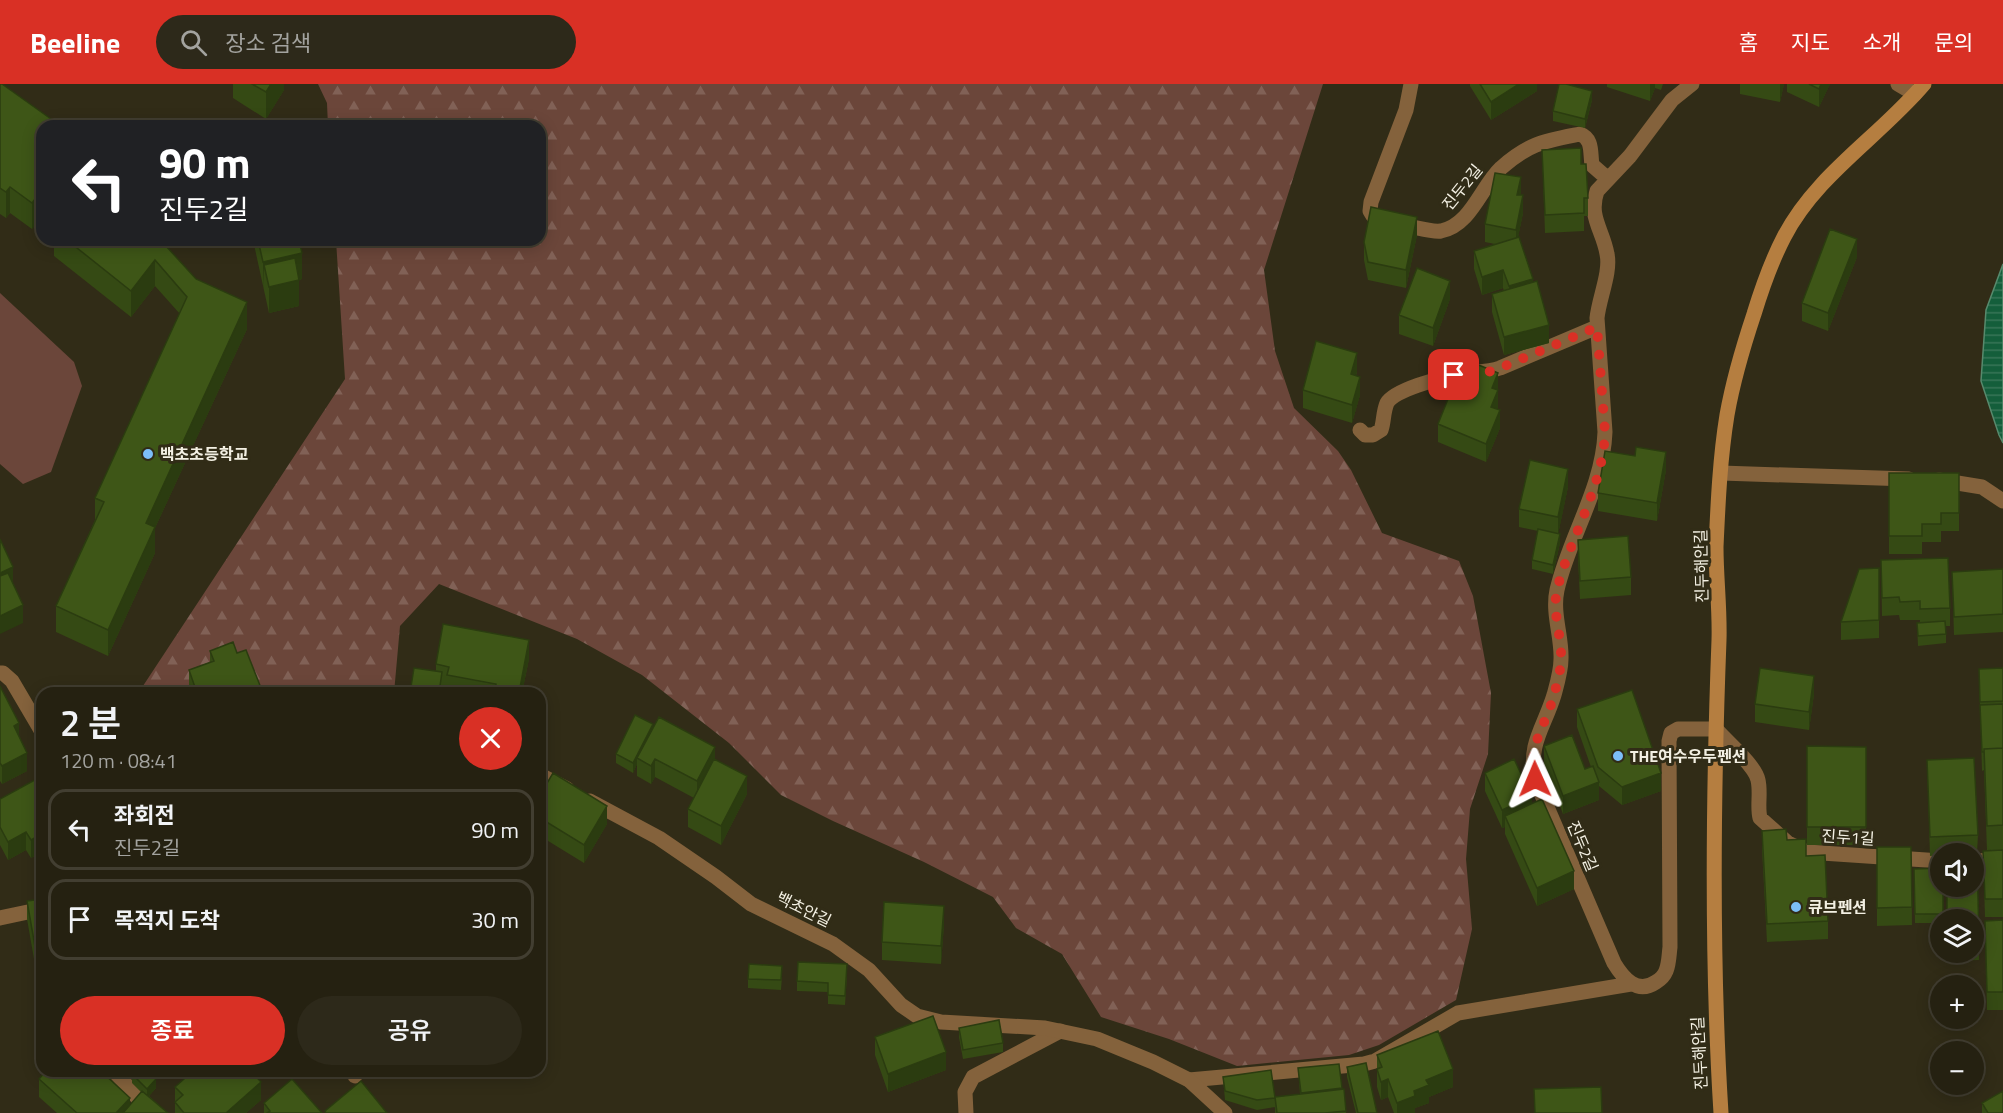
<!DOCTYPE html>
<html lang="ko">
<meta charset="utf-8">
<style>
body{margin:0;font-family:"Titillium Web","Noto Sans KR",sans-serif;background:#2d291a;color:#f1f3f6;height:100vh;display:flex;flex-direction:column;font-size:22px;white-space:nowrap}
*{box-sizing:border-box;margin:0}
p{font-size:20px;color:#a3a39f}
.icon{flex:none;width:33px;height:33px;fill:none;stroke:currentColor;stroke-width:2;stroke-linecap:round;stroke-linejoin:round}
.map{position:relative;flex:1;overflow:hidden}
.sheet{position:absolute;left:36px;top:603px;width:510px;height:390px;display:flex;flex-direction:column;background:#252111;border-radius:18px;box-shadow:0 3px 15px #0003,0 0 0 2px #423e31}
.sheet>*{flex:none}
.hud{position:absolute;left:36px;top:36px;width:510px;height:126px;border-radius:18px;box-shadow:0 3px 15px #0003,0 0 0 2px #423e31;background:#202124;color:#fff;overflow:hidden}
.tools{position:absolute;left:1930px;top:759px;display:grid;gap:12px}
.tools a{display:grid;place-items:center;width:54px;height:54px;border-radius:50%;background:#252111;box-shadow:0 3px 15px #0003,0 0 0 2px #423e31;font-size:30px}
.pin{position:absolute;display:grid;place-items:center;width:51px;height:51px;color:#fff;margin:-26px;border-radius:12px;box-shadow:0 3px 9px #0006}
.me{position:absolute;width:66px;margin:-33px;rotate:359deg;stroke-linejoin:round;filter:drop-shadow(0 0 4px #0008)}
.turn{display:flex;align-items:center;gap:21px;height:126px;padding:0 24px;font-size:27px}
.turn .icon{width:78px;height:78px;stroke-width:2.5}
.turn b{display:block;font-size:42px;line-height:51px}
.round{display:grid;place-items:center;flex:none;width:63px;height:63px;border-radius:32px;background:#2d291a}
.summary{display:flex;align-items:center;justify-content:space-between;height:102px;padding:0 24px}
h1{font-size:36px;font-weight:600;line-height:45px}
.button{display:flex;gap:12px;margin-top:auto;padding:12px 24px}
.button a{flex:1;height:69px;border-radius:36px;background:#d93025;color:#fff;font-size:24px;font-weight:600;line-height:69px;text-align:center}
.button a+a{background:#2d291a;color:#f1f3f6}
ul{padding:0;list-style:none}
li{display:flex;align-items:center;gap:18px;height:81px;margin:0 12px 9px;padding:0 12px;border:3px solid #423e31;border-radius:18px}
li div{flex:1}
li b{display:block;font-size:22px}
li em{font-style:normal}
header{display:flex;align-items:center;gap:36px;box-sizing:border-box;height:84px;padding:0 30px;background:#d93025;color:#fff}
header strong{font-size:28px}
nav{display:flex;gap:33px;margin-inline-start:auto;font-size:21px}
.search{width:420px;height:54px;background:#2d291a;display:flex;align-items:center;gap:15px;box-sizing:border-box;padding:0 21px;border-radius:33px;color:#a3a39f;font-size:22px}
.map>svg:first-child{display:block}
.green{fill:#6b463a}
.forest{fill:url(#forest-firs)}
.water{fill:url(#water-rules);stroke:#578a6d;stroke-width:1.5}
.lines{fill:none;stroke-linecap:round;stroke-linejoin:round}
.lane{stroke:#84623c;stroke-width:15}
.street{stroke:#84623c;stroke-width:15}
.secondary{stroke:#b57e40;stroke-width:15}
.wall{fill:#354a14}
.shaded-wall{fill:#2b3c10}
.building{fill:#3e5617;stroke:#2b3c10;stroke-width:1.5}
.route{stroke:#d93025;stroke-width:10;stroke-dasharray:0 18}
.poi-dot{fill:#7cbef9;stroke:#312c17;stroke-width:2}
.labels{text-anchor:middle;stroke-width:6;stroke-linejoin:round;paint-order:stroke}
.street-label{font-size:16px;fill:#f3f0e3;stroke:#312c17}
.poi-label{font-size:16px;font-weight:bold;fill:#f3f0e3;stroke:#312c17;text-anchor:start}
</style>
<header>
<strong>Beeline</strong>
<div class="search"><svg class="icon" aria-label="search" viewBox="0 0 24 24"><circle cx="10" cy="10" r="6"/><path d="M15 15l6 6"/></svg>장소 검색</div>
<nav><a>홈</a><a>지도</a><a>소개</a><a>문의</a></nav>
</header>
<div class="map">
<svg width="2003" height="1029" viewBox="0 0 2003 1029">
<defs>
<pattern id="forest-firs" width="22" height="20" patternUnits="userSpaceOnUse" patternTransform="scale(1.5)"><rect width="22" height="20" fill="#6b463a"/><path d="M5 1l3.5 6h-7zM16 11l3.5 6h-7z" fill="#816156"/></pattern>
<pattern id="water-rules" width="6" height="5" patternUnits="userSpaceOnUse" patternTransform="scale(1.5)"><rect width="6" height="5" fill="#145e3b"/><path d="M0 2.5h6" fill="none" stroke="#377557"/></pattern>
</defs>
<rect width="100%" height="100%" fill="#312c17"/>
<!-- green -->
<path class="green" d="M0,209L74,278L82,302L51,388L23,400L0,380Z"/>
<!-- forest -->
<path class="forest" d="M318,0H1323L1264,186L1275,267L1294,324L1338,367L1351,386L1382,449L1459,477L1473,512L1491,609L1488,670L1470,725L1466,775L1472,845L1456,916L1379,961L1349,971L1237,982L1169,955L1101,933L1062,870L1016,844L993,813L924,778L833,737L781,711L729,659L642,591L577,555L439,500L400,542L394,609H136L141,605L345,295L336,156H540V42H328L327,19Z"/>
<!-- water -->
<path class="water" d="M2003,180V359L1999,351L1981,297L1986,226Z"/>
<g class="lines">
<!-- lane -->
<path class="lane" d="M1411,0L1406,26L1371,118L1370,127L1373,132C1387,136 1428,149 1441,147C1471,141 1481,103 1501,84C1529,59 1545,57 1580,50C1593,55 1590,68 1592,81L1608,95
M1692,0L1672,16L1630,72L1597,107C1588,133 1603,146 1607,170C1611,188 1599,214 1597,234L1605,348C1603,404 1569,453 1557,506C1552,529 1562,553 1561,575C1561,587 1557,600 1554,611C1544,644 1528,659 1535,695L1614,879C1623,894 1637,911 1656,898C1661,895 1664,892 1666,887C1669,880 1669,871 1670,863L1669,657L1671,649L1678,645H1716C1726,657 1755,681 1758,696C1761,709 1757,722 1760,734L1788,759L1807,768L1941,777
M1898,0L1915,10
M1360,346L1365,351H1373L1381,346C1384,338 1383,328 1387,319C1394,306 1440,294 1454,291C1470,287 1485,289 1500,284L1597,243
M1721,389L1909,395
M1939,396L1982,403L2003,417
M0,589H3L12,597L42,648
M1974,777L2003,776
M114,987L142,1019L153,1029
M355,992L356,987
M1189,996L1364,980L1375,977L1458,929L1631,900
M966,1029L965,1008L973,993L1060,947"/>
<!-- street -->
<path class="street" d="M540,691L567,705
M590,717L659,754L716,793L751,820L833,860L869,886L901,921L917,932L941,938L1045,944L1097,955L1153,978L1189,996L1225,1029
M0,834L42,825"/>
<!-- secondary -->
<path class="secondary" d="M1721,1029C1711,871 1713,714 1719,556C1720,525 1716,494 1716,463C1718,419 1720,374 1727,331C1733,297 1743,263 1754,230C1762,204 1771,178 1784,153C1816,91 1879,53 1924,0"/>
</g>
<!-- wall -->
<path class="wall" d="M0,0L58,42H42V132L32,145L10,129L6,134L0,130Z
M233,0H284V6L266,35L233,14Z
M1470,0H1537V7L1491,36L1470,2Z
M1607,0H1663L1661,6L1655,4L1650,17L1607,3Z
M1740,0H1784L1780,18L1740,10Z
M1787,0H1830L1819,23L1787,8Z
M1592,16L1585,44L1553,37V27Z
M1542,66L1581,80L1588,114V132H1584V147L1545,149Z
M1521,111L1523,129L1518,153L1533,199L1549,259L1504,271L1492,228V210L1504,207L1503,204L1482,211L1474,185V167L1495,160L1485,158V140Z
M1417,151L1406,204L1368,196L1364,176V158Z
M54,156H159L196,195L247,245L155,444V469L108,572L56,548V522L95,436V414L180,230L155,202L131,233L54,172Z
M185,156H194L191,161Z
M253,156H299L302,195L299,196V222L269,229Z
M1857,173L1828,247L1802,237V219Z
M1450,215L1433,262L1399,250V231Z
M1357,287L1356,292L1360,311L1352,339L1303,324V306Z
M1498,289L1497,325L1500,344L1486,378L1438,358V340Z
M1635,372L1666,386L1657,437L1598,427V409Z
M1889,389H1959V447H1941V458H1922V470H1889Z
M1568,403L1558,450L1560,459L1553,490L1532,485V476L1538,447L1519,443V425Z
M1578,456L1631,493V511L1580,515L1578,474Z
M1881,476L1950,524V542H1946V559L1918,562L1917,539H1920V536H1900L1899,531L1882,532Z
M1879,484V554L1841,556V538Z
M2003,485V548L1954,551L1952,488Z
M210,567L237,569L261,609H191L189,604V586L210,578Z
M529,575L522,609H410L436,587V580Z
M2003,584V833H1985L1983,767H1987L1984,686L1982,687L1979,585Z
M0,602L19,653L27,687L2,700L0,697Z
M1814,610L1809,646L1755,638V620Z
M1577,625L1661,707L1622,721L1599,702V716L1563,730L1544,680V662L1585,685L1591,683L1577,643Z
M653,645L715,675L747,710L721,761L688,743V725L694,714L655,693L651,700L637,692V680L633,689L616,679V670Z
M1807,662L1866,663V761H1807Z
M1927,676L1978,751L1977,769L1979,876L1948,877L1947,868H1974V770H1941V771L1930,772Z
M1485,689L1532,720L1574,805L1537,822L1505,750V743L1502,744L1485,707Z
M42,692V768L31,774L26,766L8,776L0,761V715Z
M540,711L607,740L584,779L540,752Z
M1762,747L1787,756L1828,837V855L1767,858L1762,765Z
M1877,763H1911L1912,841L1877,842Z
M1914,785L1943,802V836H1941V839H1915Z
M42,815V891L37,892L27,835V817Z
M2003,836V926H1987L1985,837Z
M944,840L941,880L882,876V858Z
M847,890L845,921L828,920V908L797,907V897Z
M782,891L781,906L748,904V895Z
M959,944L1003,959V968L963,975L959,953Z
M875,953L946,986L888,1008L875,971Z
M1377,971L1453,1003L1429,1013V1019L1415,1024V1029H1394L1388,1013L1381,1016L1377,1003Z
M1339,980L1342,1005H1344L1346,1029H1275V1013L1300,1010L1298,984Z
M1347,983L1377,1029H1356L1347,993Z
M132,990L156,1004L149,1012L168,1029H57L39,1013V995L130,1021L141,1008L132,999Z
M1223,993L1275,1014V1023L1257,1026L1225,1016Z
M175,1003L261,1016L246,1029H175Z
M264,1019L322,1029H264Z
M1982,1019L2003,1029H1982Z"/>
<!-- shaded-wall -->
<path class="shaded-wall" d="M271,0H284V6L266,35V8Z
M1519,0H1537V7L1491,36V18Z
M1650,0H1655V4L1650,17Z
M1780,0H1784L1780,18Z
M1821,0H1830L1819,23V5Z
M1592,7V16L1585,44V35Z
M1521,93V111H1517Z
M10,103V129L6,134V108Z
M42,106V132L32,145V119Z
M1523,111V129L1516,164V146Z
M1417,133V151L1406,204V186Z
M1857,155V173L1828,247V229Z
M302,169V195L299,196V222L269,229V203L264,181L263,204V178Z
M155,176V202L131,233V207Z
M1503,186V204L1482,211V193Z
M1533,195V213L1509,220V202Z
M1450,197V215L1433,262V244Z
M247,218V245L155,444V469L108,572V546L146,439Z
M1549,241V259L1504,271V253Z
M1357,269V287L1351,308V290Z
M1498,289V324L1491,341L1492,304Z
M1360,293V311L1352,339V321Z
M1500,326V344L1486,378V360Z
M1666,368V386L1657,437V419Z
M1568,385V403L1558,451V433Z
M1560,450V459L1553,490V481Z
M13,483V501L0,507V489Z
M23,521V539L0,550V532Z
M529,556V575L522,609H519Z
M1814,592V610L1809,646V628Z
M261,604V609H251V608Z
M19,639V657L14,642Z
M653,640V650L637,674V680L633,689V679Z
M715,663V681L697,715V697Z
M27,669V687L2,700V682Z
M655,675V693L651,700V682Z
M1661,689V707L1622,721V703Z
M747,692V710L721,761V742Z
M1599,698V716L1563,730V712Z
M1532,713V731L1505,732V743L1502,744V726Z
M607,722V740L584,779V761Z
M26,748V766L8,776V758Z
M42,750V768L31,774V756Z
M1574,787V805L1537,822V804Z
M944,822V840L941,880V862Z
M946,968V986L888,1008V990Z
M1453,985V1003L1429,1013V1019L1415,1024V1029H1397V1019L1426,996Z
M156,995V1004L147,1014V1005Z
M1388,995V1013L1381,1016V998Z
M261,998V1016L246,1029H226Z
M130,1014V1029H116Z"/>
<!-- building -->
<path class="building" d="M0,0H2L58,40L56,42H42V106L32,119L10,103L6,108L0,104Z
M252,0H271L266,8Z
M1480,0H1519L1491,18Z
M1559,0H1566L1592,7L1585,35L1553,27Z
M1809,0H1821L1819,5Z
M1581,64V80H1586L1588,114H1584V129L1545,131L1542,66Z
M1495,89L1521,93L1517,111H1523L1516,146L1485,140Z
M1371,123L1417,133L1406,186L1368,178L1364,158Z
M1830,145L1857,155L1828,229L1802,219Z
M1519,153L1533,195L1509,202L1503,186L1482,193L1474,167Z
M67,156H159L166,162L196,195L247,218L146,439L155,443L108,546L56,522L104,418L95,414L187,213L155,176L131,207Z
M258,156H299L302,169L263,178Z
M295,174L299,196L269,203L264,181Z
M1417,184L1450,197L1433,244L1399,231Z
M1537,197L1549,241L1504,253L1492,210Z
M1316,257L1357,269L1351,290L1360,293L1352,321L1303,306Z
M1464,275L1498,289L1492,304L1498,306L1491,323L1500,326L1486,360L1438,340Z
M1636,363L1666,368L1657,419L1598,409L1605,367L1635,372Z
M1530,376L1568,385L1558,433L1519,425Z
M1889,389H1959V429H1941V440H1922V452H1889Z
M1538,445L1560,450L1553,481L1532,476Z
M1628,452L1631,493L1580,497L1578,456Z
M0,455L13,483L0,489Z
M1948,474L1950,524L1920,525V517L1900,518L1899,513L1882,514L1881,476Z
M1879,484V536L1841,538L1859,485Z
M2003,485V530L1954,533L1952,488Z
M8,489L23,521L0,532V492Z
M1945,537L1946,550L1918,552L1917,539Z
M443,540L529,556L519,609H495L496,600L447,591L449,583L436,580Z
M233,558L237,569L246,566L261,604L251,608V609H197L189,586L214,577L210,567Z
M414,584L442,588L440,602L479,608V609H410Z
M1760,584L1814,592L1809,628L1755,620Z
M2003,584V617L1980,618L1979,585Z
M0,602L19,639L14,642L27,669L2,682L0,679Z
M1632,606L1661,689L1622,703L1598,683L1577,625Z
M2003,620V664L1984,665V668H1982L1980,621Z
M635,631L653,640L633,679L616,670Z
M659,633L715,663L697,697L655,675L651,682L637,674Z
M1572,651L1585,685L1593,682L1599,698L1563,712L1544,662Z
M1807,662L1866,663V743H1807Z
M2003,664V741L1987,742L1984,665Z
M1974,674L1978,751L1930,753L1927,676Z
M714,675L747,692L721,742L688,725Z
M1514,675L1532,713L1502,726L1485,689Z
M553,689L607,722L584,761L540,734V711Z
M42,692V750L31,756L26,748L8,758L0,743V715Z
M1542,715L1574,787L1537,804L1505,732Z
M1786,745L1787,756L1806,755V772L1825,771L1828,837L1767,840L1762,747Z
M1877,763H1911L1912,823L1877,824Z
M2003,766V815H1985L1983,767Z
M1957,767H1977L1979,858H1974V836H1947V802H1974V770H1957Z
M1941,784V802H1943V830H1915L1914,785Z
M42,815V873L37,874L27,817Z
M884,818L944,822L941,862L882,858Z
M2003,836V908H1987L1985,837Z
M798,878L847,880L845,912L828,911V899L797,897Z
M749,880L782,882L781,896L748,895Z
M933,932L946,968L888,990L875,953Z
M999,936L1003,959L963,966L959,944Z
M1438,947L1453,985L1426,996L1429,1001L1414,1007L1415,1012L1397,1019L1388,995L1381,998L1377,985L1382,983L1377,971Z
M1366,979L1377,1029H1358L1347,983Z
M1339,980L1342,1004L1301,1009L1298,984Z
M1271,986L1275,1014L1257,1016L1225,1007L1223,993Z
M46,987H101L130,1014L116,1029H77L39,995Z
M135,987H149L156,995L147,1005L132,990Z
M193,987H251L261,998L226,1029H184L175,1018L183,1011L175,1003Z
M292,995L322,1029H267L270,1027L264,1019Z
M361,997L387,1029H326L325,1027Z
M1601,1003L1602,1029H1535L1534,1005Z
M1344,1005L1346,1027L1325,1029H1277L1275,1013Z
M142,1007L168,1029H123Z
M2003,1007V1029H1988L1982,1019Z"/>
<g class="lines">
<!-- route -->
<path class="route" d="M1454,291L1488,288L1500,284L1597,243L1605,348C1603,404 1570,453 1557,506C1552,528 1562,553 1561,575C1561,586 1557,600 1554,611C1545,644 1528,659 1535,695"/>
</g>
<!-- markers -->
<g class="poi-dot">
<circle cx="148" cy="370" r="6"/>
<circle cx="1618" cy="672" r="6"/>
<circle cx="1796" cy="823" r="6"/>
</g>
<g class="labels">
<!-- street labels -->
<g class="street-label">
<text transform="translate(1462 103) rotate(-51)" y="6">진두2길</text>
<text transform="translate(1701 482) rotate(-91)" y="6">진두해안길</text>
<text transform="translate(1848 753) rotate(4)" y="6">진두1길</text>
<text transform="translate(1583 762) rotate(67)" y="6">진두2길</text>
<text transform="translate(804 825) rotate(26)" y="6">백초안길</text>
<text transform="translate(1699 969) rotate(-93)" y="6">진두해안길</text>
</g>
<!-- poi labels -->
<g class="poi-label">
<text x="160" y="376">백초초등학교</text>
<text x="1630" y="678">THE여수우두펜션</text>
<text x="1808" y="829">큐브펜션</text>
</g>
</g>
</svg>
<div class="tools">
<a><svg class="icon" aria-label="sound" viewBox="0 0 24 24"><path d="M4 9h4l5-4v14l-5-4H4zM17 9q2 3 0 6"/></svg></a>
<a><svg class="icon" aria-label="layers" viewBox="0 0 24 24"><path d="M12 4l9 5-9 5-9-5zM3 14l9 5 9-5"/></svg></a>
<a>+</a>
<a>−</a>
</div>
<div class="pin" style="left:1454px;top:291px;background:#d93025"><svg class="icon" aria-label="arrive" viewBox="0 0 24 24"><path d="M6 21V4h12l-3 4 3 4H6"/></svg></div>
<svg class="me" style="left:1535px;top:695px" viewBox="-20 -20 40 40"><path d="M0-17L14 15 0 8-14 15z" fill="#d93025" stroke="#fff" stroke-width="4"/></svg>
<div class="hud">
<div class="turn"><svg class="icon" aria-label="left" viewBox="0 0 24 24"><path d="M17 20v-9H6M10 6l-5 5 5 5"/></svg><div><b>90 m</b>진두2길</div></div>
</div>
<section class="sheet">
<div class="summary"><div><h1>2 분</h1><p>120 m · 08:41</p></div><a class="round" style="background:#d93025;color:#fff"><svg class="icon" aria-label="close" viewBox="0 0 24 24"><path d="M6 6l12 12M18 6L6 18"/></svg></a></div>
<ul>
<li><svg class="icon" aria-label="left" viewBox="0 0 24 24"><path d="M17 20v-9H6M10 6l-5 5 5 5"/></svg><div><b>좌회전</b><p>진두2길</p></div><em>90 m</em></li>
<li><svg class="icon" aria-label="arrive" viewBox="0 0 24 24"><path d="M6 21V4h12l-3 4 3 4H6"/></svg><div><b>목적지 도착</b></div><em>30 m</em></li>
</ul>
<div class="button"><a>종료</a><a>공유</a></div>
</section>
</div>
